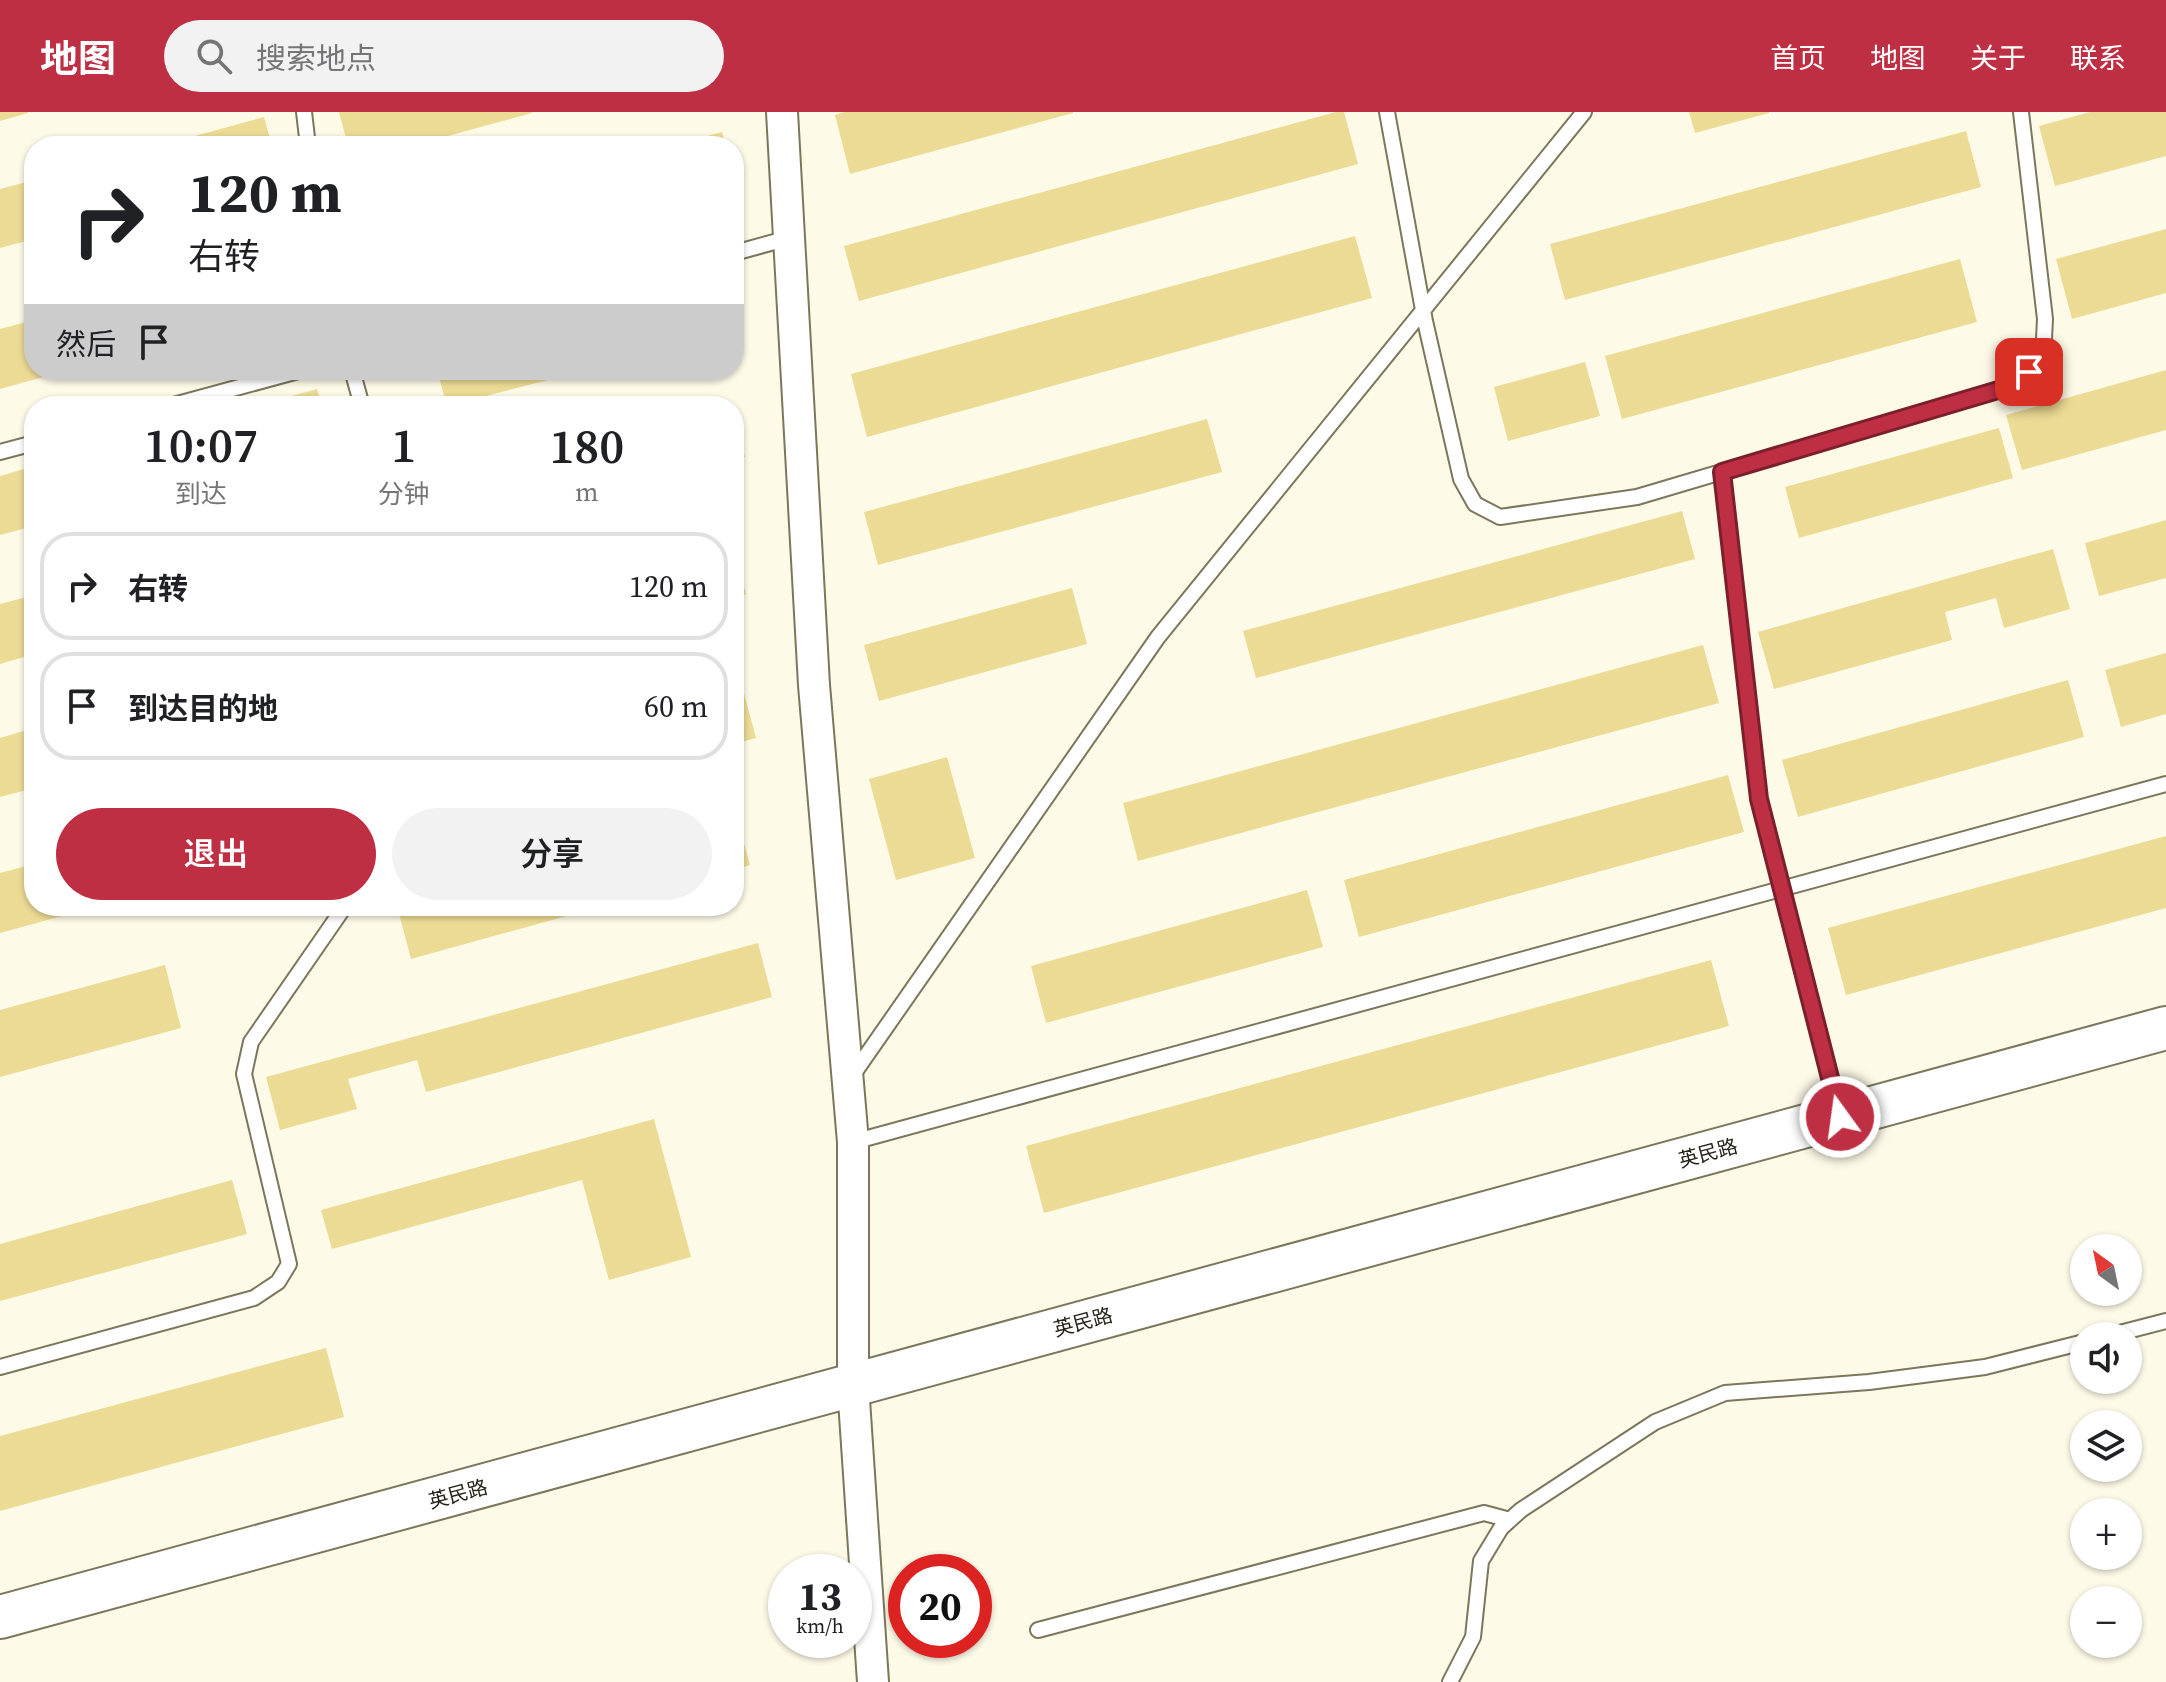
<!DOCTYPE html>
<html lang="zh">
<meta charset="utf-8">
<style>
body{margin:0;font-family:"Source Serif 4","Noto Sans SC",serif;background:#f2f2f2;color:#202124;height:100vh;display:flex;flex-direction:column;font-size:30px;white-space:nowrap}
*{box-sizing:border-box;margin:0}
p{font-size:26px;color:#757577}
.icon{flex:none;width:44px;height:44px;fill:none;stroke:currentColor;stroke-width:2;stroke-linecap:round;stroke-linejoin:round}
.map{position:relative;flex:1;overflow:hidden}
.details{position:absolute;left:24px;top:284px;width:720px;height:520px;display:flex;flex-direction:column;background:#fff;border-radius:32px;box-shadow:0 2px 6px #0004}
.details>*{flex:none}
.banner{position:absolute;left:24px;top:24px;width:720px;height:244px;border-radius:32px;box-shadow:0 2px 6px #0004;background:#fff;color:#202124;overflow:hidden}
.needle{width:52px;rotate:327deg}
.tools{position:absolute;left:2070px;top:1122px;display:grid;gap:16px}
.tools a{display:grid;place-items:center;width:72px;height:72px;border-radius:50%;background:#fff;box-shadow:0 2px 6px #0004;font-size:40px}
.speed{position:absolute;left:768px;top:1442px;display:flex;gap:16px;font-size:40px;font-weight:700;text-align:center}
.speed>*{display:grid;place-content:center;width:104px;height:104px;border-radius:50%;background:#fff;box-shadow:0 2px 6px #0004;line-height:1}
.speed small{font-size:20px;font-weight:400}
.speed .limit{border:12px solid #d22;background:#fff;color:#111}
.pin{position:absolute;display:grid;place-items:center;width:68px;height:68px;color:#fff;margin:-34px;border-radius:16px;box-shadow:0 4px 12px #0006}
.me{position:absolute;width:88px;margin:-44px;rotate:346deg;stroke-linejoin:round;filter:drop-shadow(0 0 6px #0008)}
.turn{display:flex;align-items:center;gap:28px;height:168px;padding:0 32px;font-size:36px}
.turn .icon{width:104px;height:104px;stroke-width:2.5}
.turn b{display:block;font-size:56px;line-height:68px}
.then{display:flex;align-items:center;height:76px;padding:0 32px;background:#0003;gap:16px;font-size:30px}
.eta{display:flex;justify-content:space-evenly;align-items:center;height:136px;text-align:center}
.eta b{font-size:48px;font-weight:600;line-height:56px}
.action{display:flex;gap:16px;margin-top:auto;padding:16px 32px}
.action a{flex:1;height:92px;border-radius:48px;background:#bf2f44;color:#fff;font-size:32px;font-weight:600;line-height:92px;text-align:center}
.action a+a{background:#f2f2f2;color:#202124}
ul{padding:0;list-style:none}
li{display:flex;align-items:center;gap:24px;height:108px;margin:0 16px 12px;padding:0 16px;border:4px solid #e0e0e0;border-radius:32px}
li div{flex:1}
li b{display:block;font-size:30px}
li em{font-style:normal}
header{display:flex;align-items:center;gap:48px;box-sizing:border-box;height:112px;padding:0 40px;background:#bf2f44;color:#fff}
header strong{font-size:38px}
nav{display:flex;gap:44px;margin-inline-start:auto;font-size:28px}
.search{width:560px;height:72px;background:#f2f2f2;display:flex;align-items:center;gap:20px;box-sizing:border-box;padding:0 28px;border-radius:44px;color:#757577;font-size:30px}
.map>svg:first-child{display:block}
.building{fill:#ecdb94}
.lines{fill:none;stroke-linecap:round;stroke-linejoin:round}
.lane-casing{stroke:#7c765b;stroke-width:18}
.street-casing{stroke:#7c765b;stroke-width:34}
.secondary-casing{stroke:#7c765b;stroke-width:46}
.lane{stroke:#fff;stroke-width:14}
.street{stroke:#fff;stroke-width:30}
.secondary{stroke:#fff;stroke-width:42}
.route-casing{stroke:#7c1f2c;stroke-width:20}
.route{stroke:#bf2f44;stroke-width:14}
.labels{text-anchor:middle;stroke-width:7;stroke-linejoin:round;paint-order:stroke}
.street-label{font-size:20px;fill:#262318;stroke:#fff}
</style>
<header>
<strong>地图</strong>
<div class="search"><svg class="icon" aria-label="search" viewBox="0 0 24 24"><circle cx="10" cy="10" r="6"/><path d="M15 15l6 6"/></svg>搜索地点</div>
<nav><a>首页</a><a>地图</a><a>关于</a><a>联系</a></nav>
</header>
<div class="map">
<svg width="2166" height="1570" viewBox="0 0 2166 1570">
<rect width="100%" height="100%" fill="#fefae8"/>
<!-- building -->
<path class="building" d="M0,0H28V1L0,9Z
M339,0H532V1L411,34H348Z
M844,0H1073V1L850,62L835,3Z
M1336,0H1344L1358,52L859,189L844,134Z
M1689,0H1769V1L1695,21Z
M2090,0H2166V44L2055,74L2039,14Z
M264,5L272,34H162V33Z
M1966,19L1981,75L1565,188L1550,132Z
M722,20L725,34H676L675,33Z
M34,68V127L0,136V77Z
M2166,117V181L2072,207L2056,147Z
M1355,124L1372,186L867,325L851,262Z
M1960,147L1977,210L1622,307L1605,244Z
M34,208V258L65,259L0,277V217Z
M1585,250L1600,304L1508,329L1494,275Z
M437,258H583V259L447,294Z
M2166,258V318L2022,358L2006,303Z
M317,277L322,294H258V293Z
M1207,307L1222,360L878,453L864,400Z
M734,309L745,345L734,348Z
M1999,316L2013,366L1799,426L1785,375Z
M34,354V414L0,423V364Z
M1682,399L1695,447L1256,566L1243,519Z
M2166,408V466L2099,484L2085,431Z
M2053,437L2070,497L2004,516L1996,486L1945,500L1952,528L1774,577L1758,520Z
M734,439L746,482L734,486Z
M1072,476L1087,532L879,589L864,533Z
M34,483V542L0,552V492Z
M1703,533L1719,591L1138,749L1123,691Z
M2166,541V602L2121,615L2105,558Z
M739,563L756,626L734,632V564Z
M2068,568L2084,625L1798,705L1782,648Z
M34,616V676L0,685V626Z
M947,645L975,746L896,768L869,667Z
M1728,663L1744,720L1359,825L1344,768Z
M734,696L750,753L734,758Z
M2166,724V796L1846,883L1828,816Z
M34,752V794L95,795L0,821V761Z
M1307,778L1323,835L1046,911L1031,854Z
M397,794H599V795L411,847Z
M758,831L772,885L426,980L417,948L348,967L357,997L280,1018L266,965Z
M1711,848L1729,914L1044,1101L1026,1034Z
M165,853L181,916L0,965V898Z
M654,1007L691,1145L609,1168L582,1068L332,1137L321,1098Z
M232,1068L247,1122L0,1189V1132Z
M326,1236L344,1305L0,1399V1324Z"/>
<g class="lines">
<defs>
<path id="lane" d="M304,0L308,34
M1387,0L1425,209L1461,367L1475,392L1500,405L1637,385L2015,273L2043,247L2045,207L2021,0
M734,141L789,126
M352,258L362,294
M170,294L302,258
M0,340L34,331
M1722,360L1759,687L1840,1003
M852,964L1158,525L1584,0
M853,1030L2166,672
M2108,1224L2166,1209
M0,1255L254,1186L278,1170L289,1152L244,962L251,930L345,794
M1038,1518L1484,1401L1510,1408
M1450,1570L1473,1525L1481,1449L1501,1416L1521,1398L1655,1310L1725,1281L1869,1270L1985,1255L2084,1230"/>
<path id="street" d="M782,0L814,573L853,1030V1273L873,1570"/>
<path id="secondary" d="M0,1505L2166,916"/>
</defs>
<!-- lane casing -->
<use href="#lane" class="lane-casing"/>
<!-- street casing -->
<use href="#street" class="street-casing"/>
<!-- secondary casing -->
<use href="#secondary" class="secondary-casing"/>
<!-- lane -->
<use href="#lane" class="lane"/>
<!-- street -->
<use href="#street" class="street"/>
<!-- secondary -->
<use href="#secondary" class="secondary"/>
</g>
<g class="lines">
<defs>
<path id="route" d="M1840,1005L1759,687L1722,360L2015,273L2029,260"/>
</defs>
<!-- route casing -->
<use href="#route" class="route-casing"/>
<!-- route -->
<use href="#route" class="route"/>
</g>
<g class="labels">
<!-- street labels -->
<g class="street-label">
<text transform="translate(1708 1041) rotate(-15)" y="7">英民路</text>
<text transform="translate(1083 1210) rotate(-15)" y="7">英民路</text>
<text transform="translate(458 1382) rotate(-15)" y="7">英民路</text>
</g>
</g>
</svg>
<div class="tools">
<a><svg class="needle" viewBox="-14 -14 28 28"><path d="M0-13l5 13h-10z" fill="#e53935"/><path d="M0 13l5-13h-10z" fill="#757577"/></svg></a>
<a><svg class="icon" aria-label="sound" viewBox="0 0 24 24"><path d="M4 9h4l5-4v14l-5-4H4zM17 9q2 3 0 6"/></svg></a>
<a><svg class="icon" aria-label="layers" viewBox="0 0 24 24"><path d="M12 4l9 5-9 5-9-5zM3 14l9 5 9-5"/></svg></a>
<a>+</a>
<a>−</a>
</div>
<div class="speed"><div>13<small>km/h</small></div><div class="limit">20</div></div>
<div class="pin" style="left:2029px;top:260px;background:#d93025"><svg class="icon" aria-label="arrive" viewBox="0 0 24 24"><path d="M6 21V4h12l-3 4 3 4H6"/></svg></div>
<svg class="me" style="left:1840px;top:1005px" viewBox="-20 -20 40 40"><circle r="17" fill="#bf2f44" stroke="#fff" stroke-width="3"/><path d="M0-11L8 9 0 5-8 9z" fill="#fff"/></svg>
<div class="banner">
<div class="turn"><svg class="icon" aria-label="right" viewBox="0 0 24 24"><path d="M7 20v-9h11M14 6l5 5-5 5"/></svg><div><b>120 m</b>右转</div></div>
<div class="then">然后<svg class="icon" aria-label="arrive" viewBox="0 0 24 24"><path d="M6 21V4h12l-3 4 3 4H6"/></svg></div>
</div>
<section class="details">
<div class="eta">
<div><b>10:07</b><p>到达</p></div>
<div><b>1</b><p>分钟</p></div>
<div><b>180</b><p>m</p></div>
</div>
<ul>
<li><svg class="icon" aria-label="right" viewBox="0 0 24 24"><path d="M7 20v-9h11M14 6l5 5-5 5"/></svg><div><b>右转</b></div><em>120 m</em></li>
<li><svg class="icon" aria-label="arrive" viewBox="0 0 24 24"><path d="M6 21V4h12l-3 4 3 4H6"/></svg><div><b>到达目的地</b></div><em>60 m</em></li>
</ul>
<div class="action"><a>退出</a><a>分享</a></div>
</section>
</div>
